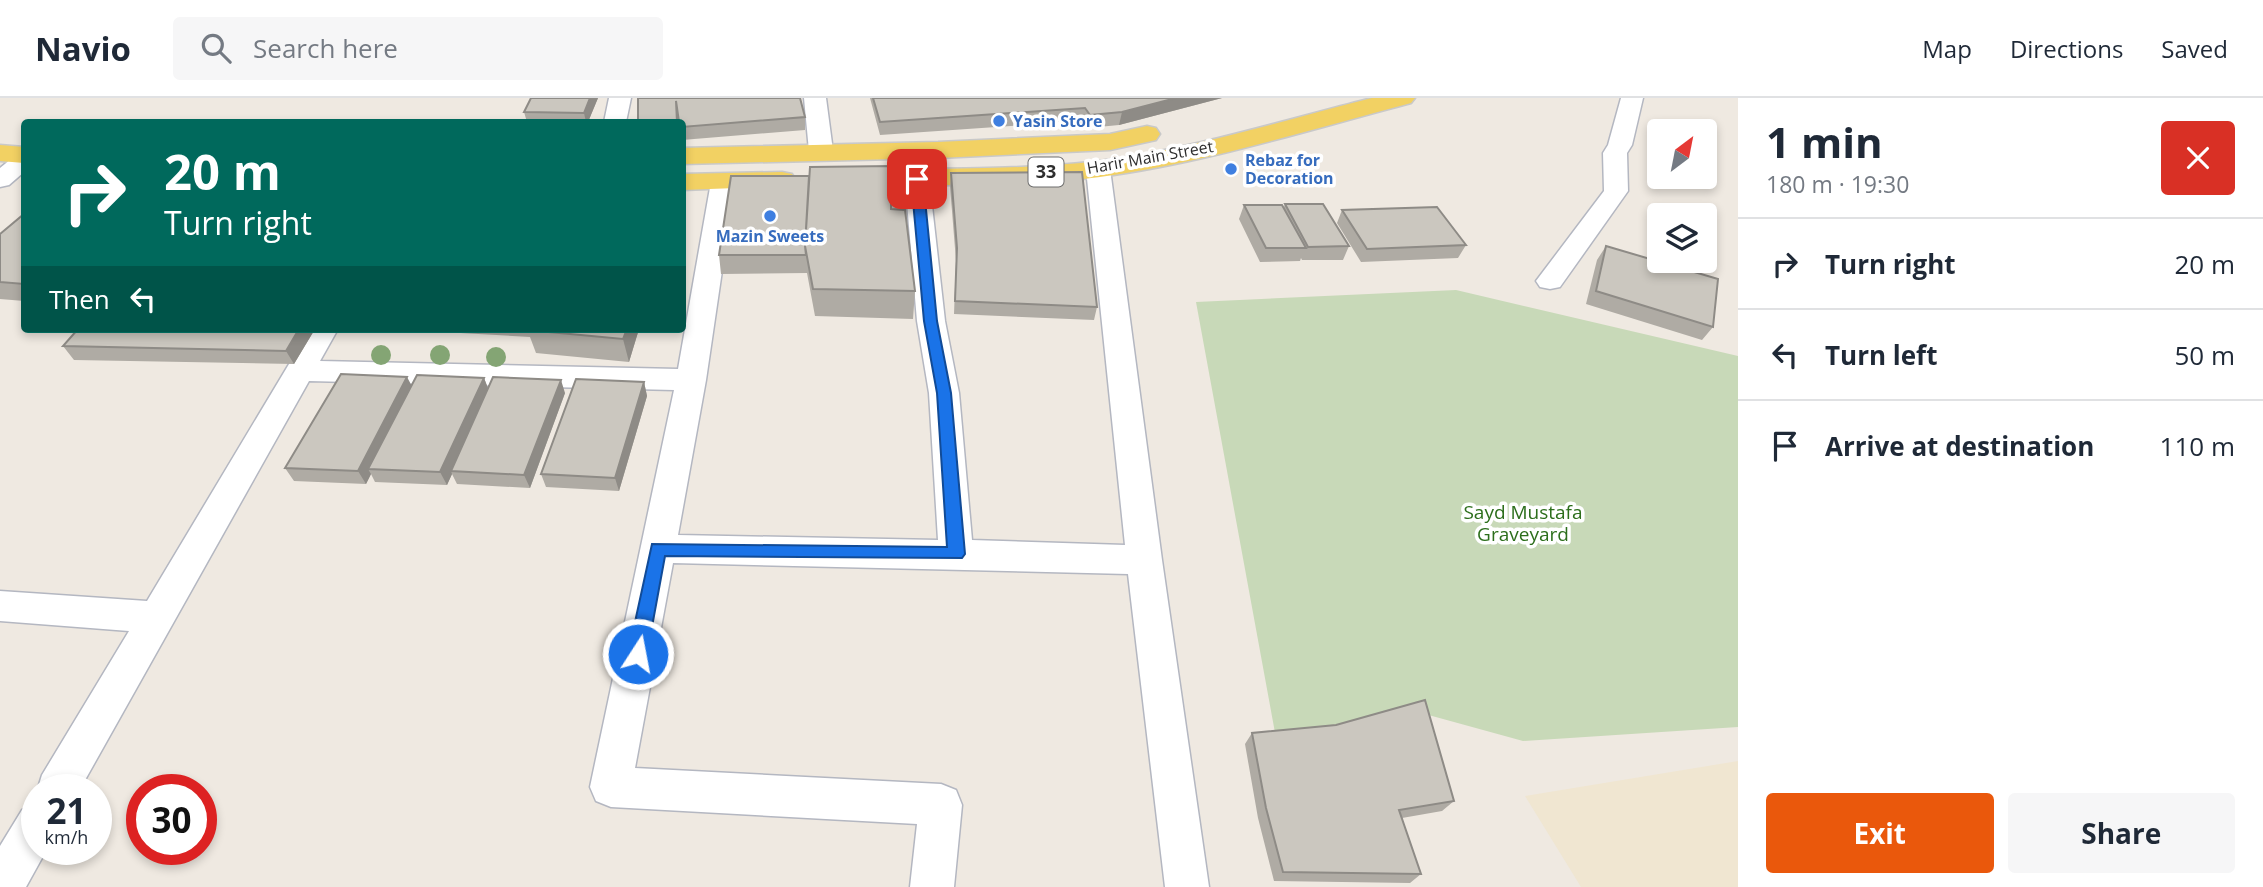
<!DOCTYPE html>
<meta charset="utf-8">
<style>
body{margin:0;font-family:"Open Sans",sans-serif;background:#f6f6f7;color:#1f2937;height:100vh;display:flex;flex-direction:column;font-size:26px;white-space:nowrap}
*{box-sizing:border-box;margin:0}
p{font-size:23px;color:#747a83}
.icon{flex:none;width:38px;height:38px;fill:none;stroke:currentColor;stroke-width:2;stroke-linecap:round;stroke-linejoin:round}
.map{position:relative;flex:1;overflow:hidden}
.side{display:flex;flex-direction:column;background:#fff;width:525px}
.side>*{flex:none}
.guide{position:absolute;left:21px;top:21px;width:665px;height:214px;border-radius:7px;box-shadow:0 4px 10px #0003;background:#00695c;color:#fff;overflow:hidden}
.needle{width:46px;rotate:32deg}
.tools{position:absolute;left:1647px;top:21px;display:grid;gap:14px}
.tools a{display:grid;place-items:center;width:70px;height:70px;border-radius:7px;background:#fff;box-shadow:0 4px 10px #0003;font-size:35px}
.speed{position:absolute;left:21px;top:676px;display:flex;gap:14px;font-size:35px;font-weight:700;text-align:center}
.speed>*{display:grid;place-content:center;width:91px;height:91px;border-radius:50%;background:#fff;box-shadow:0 4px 10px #0003;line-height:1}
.speed small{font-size:18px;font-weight:400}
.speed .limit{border:10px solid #d22;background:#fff;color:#111}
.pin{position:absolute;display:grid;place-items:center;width:60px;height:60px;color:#fff;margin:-30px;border-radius:14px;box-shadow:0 4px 10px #0006}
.me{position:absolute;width:77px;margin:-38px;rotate:11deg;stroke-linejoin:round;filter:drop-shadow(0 0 5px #0008)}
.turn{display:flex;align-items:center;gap:24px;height:147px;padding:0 28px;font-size:32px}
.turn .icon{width:91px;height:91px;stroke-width:2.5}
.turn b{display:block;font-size:49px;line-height:60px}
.then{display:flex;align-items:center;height:66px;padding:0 28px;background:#0003;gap:14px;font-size:26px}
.round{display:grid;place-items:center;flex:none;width:74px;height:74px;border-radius:7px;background:#f6f6f7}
.head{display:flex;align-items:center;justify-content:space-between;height:119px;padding:0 28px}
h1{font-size:42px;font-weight:700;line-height:52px}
.primary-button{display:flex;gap:14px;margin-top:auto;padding:14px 28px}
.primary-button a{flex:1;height:80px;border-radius:7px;background:#ea580c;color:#fff;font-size:28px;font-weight:700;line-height:80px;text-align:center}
.primary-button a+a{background:#f6f6f7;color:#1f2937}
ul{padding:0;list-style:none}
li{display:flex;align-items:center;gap:21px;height:91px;padding:0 28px;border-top:2px solid #e0e1e3}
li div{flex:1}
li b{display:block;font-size:26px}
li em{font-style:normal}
header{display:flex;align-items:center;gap:42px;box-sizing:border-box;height:98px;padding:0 35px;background:#fff;border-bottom:2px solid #e0e1e3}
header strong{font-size:33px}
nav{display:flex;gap:38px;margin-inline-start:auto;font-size:24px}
.search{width:490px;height:63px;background:#f6f6f7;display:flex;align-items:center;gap:18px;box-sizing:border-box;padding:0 24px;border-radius:7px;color:#747a83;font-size:26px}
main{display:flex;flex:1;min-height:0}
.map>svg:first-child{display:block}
.education{fill:#f0e6d1}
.cemetery{fill:#c8d9b8}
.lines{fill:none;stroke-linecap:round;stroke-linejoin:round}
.minor-casing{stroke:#b4b7c1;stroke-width:3}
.primary-casing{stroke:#c9c9c9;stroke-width:3}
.minor{fill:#fff;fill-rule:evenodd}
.primary{fill:#f2d163;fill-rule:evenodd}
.tree{fill:#84a574}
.wall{fill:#afaba4}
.shaded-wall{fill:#8e8b86}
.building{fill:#cbc7bf;stroke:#8e8b86;stroke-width:2}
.route{fill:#1a73e8;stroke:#114b97;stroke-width:2}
.shop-dot{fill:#3f7fe0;stroke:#fff;stroke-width:2.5}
.labels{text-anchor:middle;stroke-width:7;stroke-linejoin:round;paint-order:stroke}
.far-shop-label{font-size:16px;font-weight:bold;fill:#366cbe;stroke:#fff;text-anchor:start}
.far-street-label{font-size:16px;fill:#2e2e2e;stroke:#fff}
.shield{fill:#fff;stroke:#6d6d6d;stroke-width:2}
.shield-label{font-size:18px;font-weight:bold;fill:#2e2e2e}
.park-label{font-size:19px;fill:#2c6e1b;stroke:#fff}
</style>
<header>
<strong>Navio</strong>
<div class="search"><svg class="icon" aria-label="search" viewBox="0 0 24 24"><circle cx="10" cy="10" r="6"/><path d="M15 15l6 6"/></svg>Search here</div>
<nav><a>Map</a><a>Directions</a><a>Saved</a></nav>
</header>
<main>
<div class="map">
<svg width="1738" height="789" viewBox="0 0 1738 789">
<rect width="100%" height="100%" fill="#efe9e1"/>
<!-- education -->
<path class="education" d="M1738,663V789H1581L1525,698Z"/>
<!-- cemetery -->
<path class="cemetery" d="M1456,192L1738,258V629L1523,643L1414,613L1278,651L1196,204Z"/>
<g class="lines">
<defs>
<path id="minor" d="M609,0H631L626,24H604Z
M804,0H826L833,53L829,58H813L809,53Z
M1621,0H1643L1632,47L1627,55L1628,93L1560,189L1550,191L1540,189L1536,183L1604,93L1603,55L1608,47Z
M24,55V74L9,87L0,89V70L16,57Z
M1098,64L1106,66L1110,71L1162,462L1209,789H1165L1128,476L673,465L635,670L941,686L956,692L962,707L954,789H910L917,726L611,709L596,703L590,689L674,292L309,283L80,691L37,693L42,677L129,533L0,523V493L147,503L310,231H338L320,263L678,271L711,84L714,79L723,77L732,79L735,84L706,282L678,437L938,442L929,295L917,223L905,81L908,76L917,74L926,76L929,81L945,223L959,295L972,442L1125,447L1086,71L1090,66Z
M37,706V751H47L26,789H0V748L22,712Z"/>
<path id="primary" d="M1372,0H1415L1411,5C1308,32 1206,65 1100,79C1014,90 926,86 839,88L829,86L825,80L829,74L839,72C925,70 1013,73 1099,63C1192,51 1281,23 1372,0Z
M1147,28L1156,30L1160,36L1156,42L1110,52L938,60L682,66V50L938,44L1110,36Z
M0,47L24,49V65L0,63Z
M782,74L792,76L796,82L792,88L682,92V76Z"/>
</defs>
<!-- minor casing -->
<use href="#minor" class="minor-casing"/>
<!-- primary casing -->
<use href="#primary" class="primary-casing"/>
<!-- minor -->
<use href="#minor" class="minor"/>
<!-- primary -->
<use href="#primary" class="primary"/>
</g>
<!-- trees -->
<g class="tree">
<circle cx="381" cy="257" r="10"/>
<circle cx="440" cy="257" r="10"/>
<circle cx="496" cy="259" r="10"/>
</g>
<!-- wall -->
<path class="wall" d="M598,0L588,24H527L524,14Z
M870,0H1222L1119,27L1088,30L1083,23L880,37Z
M805,19V32L682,42V24Z
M951,75L1097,209L1094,222L954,216L956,163L950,88Z
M809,78L891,88L904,112L915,193L913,221L815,218L807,175L721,176L719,157Z
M1285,106L1349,148L1343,162H1302L1301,160L1300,163L1260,164L1239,121L1244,107L1284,109Z
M1342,112L1466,147L1458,160L1361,164L1337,125Z
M24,116V203L0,201V136Z
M1606,148L1713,229L1702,242L1586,206L1597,162Z
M78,231H315L294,266L74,262L63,248Z
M405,231H639L629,264L536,255L530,239L406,232Z
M484,280L488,290L565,295L530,390L457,386L452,376L447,387L375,384L371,376L366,386L294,383L285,370L411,287Z
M644,284L647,298L619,393L546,389L541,376Z
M1252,635L1454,703L1442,713L1402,720L1421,776L1410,785L1274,783L1258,720L1245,646Z"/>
<!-- shaded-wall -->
<path class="shaded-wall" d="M590,0H598L588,24H586L584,15Z
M1176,0H1222L1119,27L1122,14Z
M299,231H315L294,266L286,253Z
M627,231H639L629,264L623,241Z
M407,279L414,292L368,371L371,376L366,386L358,373Z
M484,280L489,293L451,373L452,376L447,387L440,374Z
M561,282L565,295L530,390L524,377Z
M644,284L647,298L619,393L615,380Z"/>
<!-- building -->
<path class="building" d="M531,0H590L584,15L524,14Z
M638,0H800L805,19L682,29V24H679L676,3L677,24H638Z
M873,0H1176L1122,14L1090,17L1085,10L880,24Z
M892,68L891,111L905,112L915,193L813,191L805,148L810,69Z
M1082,74L1097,209L955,203L957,150L951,75Z
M731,78H809L805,148L806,157H719Z
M891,88L903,90L904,112L891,111Z
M1285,106H1323L1349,148L1308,149Z
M1244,107H1282L1306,150H1266Z
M1437,109L1466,147L1367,151L1342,112Z
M24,116V186L0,184V136Z
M1606,148L1718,181L1713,229L1596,193Z
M78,231H299L286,253L63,248Z
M528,231H627L623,241L528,232Z
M341,276L407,279L358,373L285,370Z
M417,277L484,280L440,374L368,371Z
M493,279L561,282L524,377L451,373Z
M576,281L644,284L615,380L541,376Z
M1425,602L1454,703L1399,712L1421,776L1283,774L1266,710L1252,635L1336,627Z"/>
<!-- route -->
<path class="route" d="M917,77L923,81L937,223L951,295L965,456L962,460L665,458L647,556L644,562L638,564L631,562L628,556L652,446L947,449L937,295L924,223L911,81Z"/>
<!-- markers -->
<g class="shop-dot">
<circle cx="999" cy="23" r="7"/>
<circle cx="1231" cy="71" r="7"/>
<circle cx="770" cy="118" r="7"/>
</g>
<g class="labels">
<!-- far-shop labels -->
<g class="far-shop-label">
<text x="1013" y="29">Yasin Store</text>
<text x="1245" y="68">Rebaz for<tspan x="1245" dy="18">Decoration</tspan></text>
<text x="770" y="144" text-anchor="middle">Mazin Sweets</text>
</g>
<!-- far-street labels -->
<g class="far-street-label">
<text transform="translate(1150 59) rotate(-10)" y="6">Harir Main Street</text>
</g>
<!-- shield labels -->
<rect class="shield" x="1028.5" y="59.5" width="35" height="29" rx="5"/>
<g class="shield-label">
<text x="1046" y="80">33</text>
</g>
<!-- park labels -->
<g class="park-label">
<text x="1523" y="421">Sayd Mustafa<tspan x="1523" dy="22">Graveyard</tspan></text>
</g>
</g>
</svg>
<div class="tools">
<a><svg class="needle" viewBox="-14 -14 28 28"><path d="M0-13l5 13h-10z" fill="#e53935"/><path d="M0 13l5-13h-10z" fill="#747a83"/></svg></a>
<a><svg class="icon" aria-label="layers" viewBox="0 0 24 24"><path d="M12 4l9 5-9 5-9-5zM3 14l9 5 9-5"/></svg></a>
</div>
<div class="speed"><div>21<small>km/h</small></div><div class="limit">30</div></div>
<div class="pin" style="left:917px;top:81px;background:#d93025"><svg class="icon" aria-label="arrive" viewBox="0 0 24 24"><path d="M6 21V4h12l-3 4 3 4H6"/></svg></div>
<svg class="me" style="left:638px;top:556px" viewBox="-20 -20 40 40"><circle r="17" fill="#1a73e8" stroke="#fff" stroke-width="3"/><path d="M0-11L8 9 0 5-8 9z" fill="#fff"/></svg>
<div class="guide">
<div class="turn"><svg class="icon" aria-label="right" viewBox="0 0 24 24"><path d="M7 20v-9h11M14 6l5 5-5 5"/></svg><div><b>20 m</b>Turn right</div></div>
<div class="then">Then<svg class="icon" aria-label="left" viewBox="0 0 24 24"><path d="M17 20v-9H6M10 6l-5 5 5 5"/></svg></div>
</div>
</div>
<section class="side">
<div class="head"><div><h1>1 min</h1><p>180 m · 19:30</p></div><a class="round" style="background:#d93025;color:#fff"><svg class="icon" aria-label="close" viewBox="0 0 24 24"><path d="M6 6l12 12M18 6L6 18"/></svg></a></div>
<ul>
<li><svg class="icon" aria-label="right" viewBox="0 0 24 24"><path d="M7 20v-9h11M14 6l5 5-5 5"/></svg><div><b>Turn right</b></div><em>20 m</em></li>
<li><svg class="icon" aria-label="left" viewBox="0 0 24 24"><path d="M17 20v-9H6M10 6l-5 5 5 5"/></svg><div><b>Turn left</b></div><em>50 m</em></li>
<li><svg class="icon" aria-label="arrive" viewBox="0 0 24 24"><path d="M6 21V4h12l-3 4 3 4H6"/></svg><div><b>Arrive at destination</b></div><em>110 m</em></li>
</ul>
<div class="primary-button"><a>Exit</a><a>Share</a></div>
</section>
</main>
